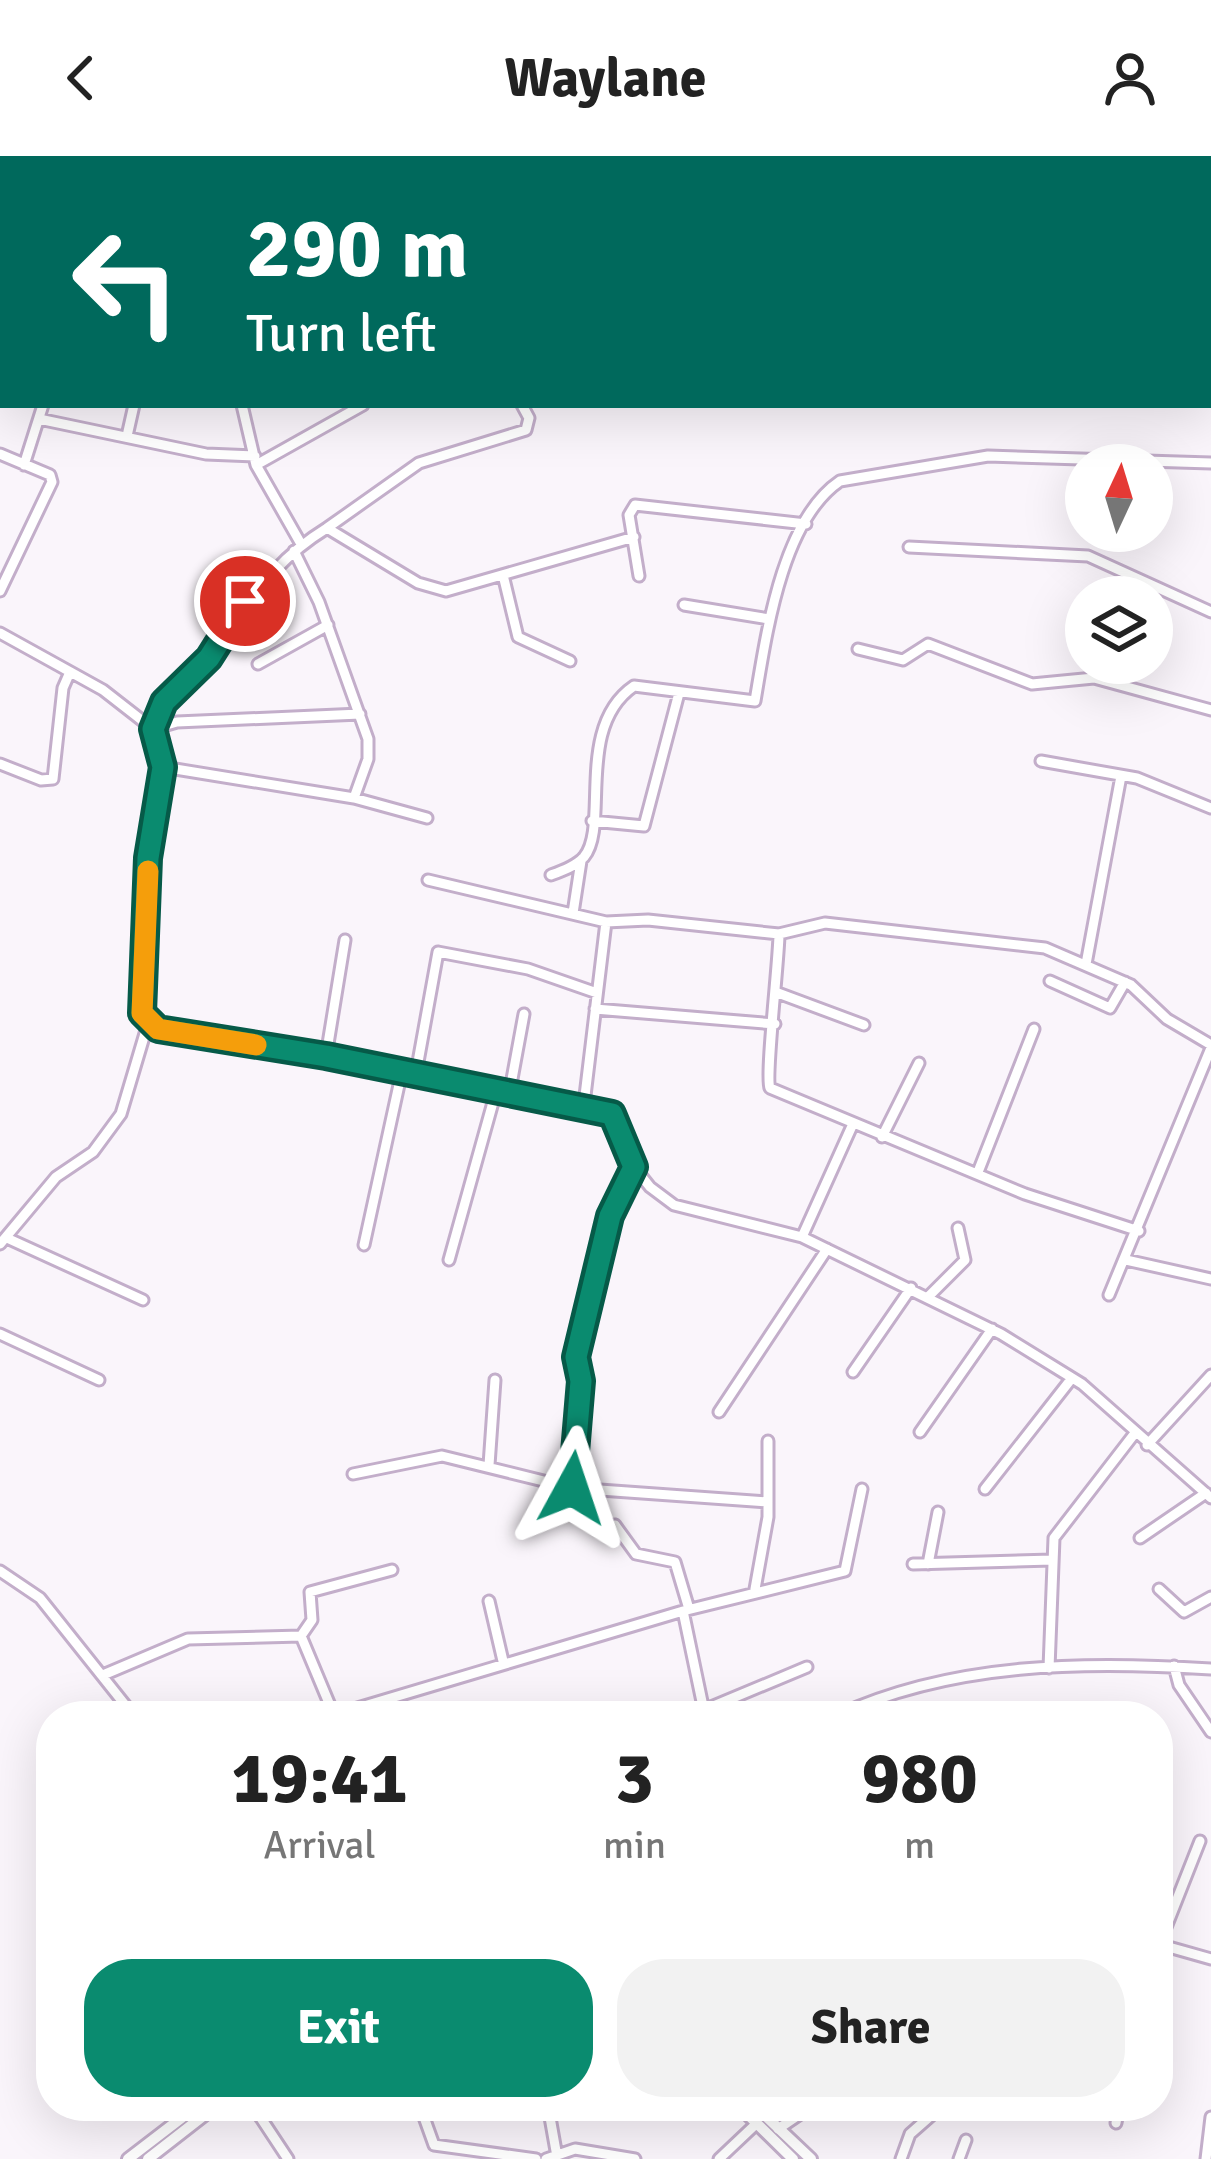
<!DOCTYPE html>
<style>
body{margin:0;font-family:Signika,sans-serif;background:#f2f2f2;color:#222;height:100vh;display:flex;flex-direction:column;font-size:45px;white-space:nowrap}
*{box-sizing:border-box;margin:0}
p{font-size:39px;color:#767676}
.icon{flex:none;width:66px;height:66px;fill:none;stroke:currentColor;stroke-width:2;stroke-linecap:round;stroke-linejoin:round}
.map{position:relative;flex:1;overflow:hidden}
.side{position:absolute;left:36px;top:1545px;width:1137px;height:420px;display:flex;flex-direction:column;background:#fff;border-radius:48px;box-shadow:0 12px 48px #0002}
.side>*{flex:none}
.hud{position:absolute;left:0px;top:0px;width:1212px;height:252px;box-shadow:0 12px 48px #0002;background:#00695c;color:#fff;overflow:hidden}
.needle{width:78px;rotate:4deg}
.controls{position:absolute;left:1065px;top:288px;display:grid;gap:24px}
.controls a{display:grid;place-items:center;width:108px;height:108px;border-radius:50%;background:#fff;box-shadow:0 12px 48px #0002;font-size:60px}
.pin{position:absolute;display:grid;place-items:center;width:102px;height:102px;color:#fff;margin:-51px;border:6px solid #fff;border-radius:50%;box-shadow:0 3px 12px #0007}
.me{position:absolute;width:132px;margin:-66px;rotate:5deg;stroke-linejoin:round;filter:drop-shadow(0 0 9px #0008)}
.turn{display:flex;align-items:center;gap:42px;height:252px;padding:0 48px;font-size:54px}
.turn .icon{width:156px;height:156px;stroke-width:2.5}
.turn b{display:block;font-size:84px;line-height:102px}
.eta{display:flex;justify-content:space-evenly;align-items:center;height:204px;text-align:center}
.eta b{font-size:72px;font-weight:800;line-height:84px}
.button{display:flex;gap:24px;margin-top:auto;padding:24px 48px}
.button a{flex:1;height:138px;border-radius:48px;background:#0a8b6f;color:#fff;font-size:48px;font-weight:800;line-height:138px;text-align:center}
.button a+a{background:#f2f2f2;color:#222}
header{display:flex;justify-content:space-between;align-items:center;height:156px;padding:0 48px;background:#fff;font-size:54px;font-weight:800}
.map>svg:first-child{display:block}
.lines{fill:none;stroke-linecap:round;stroke-linejoin:round}
.minor-casing{stroke:#c3aeca;stroke-width:15}
.major-casing{stroke:#c3aeca;stroke-width:16}
.minor{stroke:#fff;stroke-width:9}
.major{stroke:#fff;stroke-width:10}
.route-casing{stroke:#065a48;stroke-width:30}
.route{stroke:#0a8b6f;stroke-width:21}
.slow{stroke:#f59e0b;stroke-width:21}
</style>
<header><svg class="icon" aria-label="back" viewBox="0 0 24 24"><path d="M15 5l-7 7 7 7"/></svg>Waylane<svg class="icon" aria-label="person" viewBox="0 0 24 24"><circle cx="12" cy="8" r="4"/><path d="M4 21q1-7 8-7t8 7"/></svg></header>
<div class="map">
<svg width="1211" height="2003" viewBox="0 0 1211 2003">
<rect width="100%" height="100%" fill="#faf5fb"/>
<g class="lines">
<defs>
<path id="minor" d="M354,0L356,3
M1154,0V3
M1204,0V3
M50,3L51,0
M151,3L152,0
M254,3L255,0
M0,10L3,12
M1209,48L1210,81
M0,156H3
M242,249L256,309L301,388
M39,263L206,298L255,300
M127,280L134,249
M0,298L50,319L52,326L0,435
M24,309L43,249
M256,309L363,249
M327,372L419,307L526,274L529,262L522,249
M909,391L1088,400L1211,456
M294,395L319,446L368,583V603L354,642
M503,419L518,481L570,505
M639,420L629,359L635,349L806,368
M684,449L769,463
M0,477L103,534L153,573L163,611L149,702L140,838L142,857L158,873L584,948L612,958L627,1002L650,1031L674,1049L802,1081L1001,1178L1082,1228L1211,1342
M858,493L903,504L928,488L1032,528L1094,522L1211,554
M258,508L328,469
M153,573C166,541 189,527 209,501C251,448 267,409 327,372L418,427L446,435L634,381
M153,573L177,566L360,558
M1041,605L1137,622L1211,652
M0,608L41,624L53,623L63,532L70,516
M163,611L354,642L427,662
M592,665L644,670L679,537
M551,719C562,715 576,710 584,701C610,670 574,571 634,530L755,545C766,481 781,365 840,325L988,300L1211,307
M428,724L606,766L648,764L779,778
M573,757L581,705
M1086,808L1121,620
M1050,825L1110,852L1125,826
M778,837L864,869
M595,853L775,868
M326,900L345,784
M416,917L438,796L528,813L597,837
M510,934L524,858
M584,948L606,766
M882,981L919,907
M978,1016L1034,873
M1139,1075L1025,1038L770,932C765,921 779,803 779,778L825,767L1045,792L1131,829L1167,863L1211,889
M802,1081L852,970
M9,1083L143,1144
M0,1088L56,1021L93,996L121,958L149,864
M364,1089L402,915
M449,1104L497,932
M1126,1104L1211,1123
M1109,1139L1211,892
M929,1140L965,1104L958,1072
M0,1178L99,1224
M853,1216L911,1132
M719,1256L827,1093
M920,1276L992,1173
M1147,1289L1211,1219
M489,1309L495,1224
M353,1318L442,1300L572,1332L768,1346
M572,1332L581,1225L576,1201L611,1060L635,1011
M985,1333L1072,1222
M615,1369L636,1398L675,1406L689,1453
M1140,1382L1206,1337
M913,1408L1052,1404
M928,1408L938,1356
M392,1414L310,1436L312,1464L301,1480L334,1559L683,1455L705,1560
M0,1415L40,1442L134,1560
M755,1433L768,1361V1285
M1159,1433L1184,1456L1211,1441
M489,1445L503,1505
M683,1455L845,1415L862,1333
M1174,1510L1179,1529L1211,1576
M1049,1512L1054,1382L1135,1277
M103,1519L188,1483L301,1480
M704,1554L807,1511
M836,1560C952,1506 1085,1505 1211,1513
M1158,1788L1211,1803
M1159,1789L1200,1685
M253,1950L288,2003
M420,1950L434,1989L536,2003
M548,1950L556,1995
M1021,1956L1022,1950
M1116,1967L1119,1950
M778,1973L812,1950
M546,2003L575,1993L635,2003
M719,2003L756,1968
M901,2003L910,1978L935,1956
M959,2003L966,1984
M1206,2003L1211,1961"/>
<path id="major" d="M842,0L853,3
M903,0L915,3
M1209,81H1211
M1209,101L1211,102
M739,1950L793,2003
M755,1950L811,2003
M128,2003L197,1950
M148,2003L216,1950"/>
</defs>
<!-- minor casing -->
<use href="#minor" class="minor-casing"/>
<!-- major casing -->
<use href="#major" class="major-casing"/>
<!-- minor -->
<use href="#minor" class="minor"/>
<!-- major -->
<use href="#major" class="major"/>
</g>
<g class="lines">
<defs>
<path id="route" d="M245,445L209,502L164,546L153,573L163,611L148,702L142,857L158,873L326,900L612,958L634,1011L610,1060L576,1201L581,1225L572,1332"/>
</defs>
<!-- route casing -->
<use href="#route" class="route-casing"/>
<!-- route -->
<use href="#route" class="route"/>
<!-- slow -->
<path class="slow" d="M148,715L142,857L158,873L256,889"/>
</g>
</svg>
<div class="controls">
<a><svg class="needle" viewBox="-14 -14 28 28"><path d="M0-13l5 13h-10z" fill="#e53935"/><path d="M0 13l5-13h-10z" fill="#767676"/></svg></a>
<a><svg class="icon" aria-label="layers" viewBox="0 0 24 24"><path d="M12 4l9 5-9 5-9-5zM3 14l9 5 9-5"/></svg></a>
</div>
<div class="pin" style="left:245px;top:445px;background:#d93025"><svg class="icon" aria-label="arrive" viewBox="0 0 24 24"><path d="M6 21V4h12l-3 4 3 4H6"/></svg></div>
<svg class="me" style="left:572px;top:1332px" viewBox="-20 -20 40 40"><path d="M0-17L14 15 0 8-14 15z" fill="#0a8b6f" stroke="#fff" stroke-width="4"/></svg>
<div class="hud">
<div class="turn"><svg class="icon" aria-label="left" viewBox="0 0 24 24"><path d="M17 20v-9H6M10 6l-5 5 5 5"/></svg><div><b>290 m</b>Turn left</div></div>
</div>
<section class="side">
<div class="eta">
<div><b>19:41</b><p>Arrival</p></div>
<div><b>3</b><p>min</p></div>
<div><b>980</b><p>m</p></div>
</div>
<div class="button"><a>Exit</a><a>Share</a></div>
</section>
</div>
